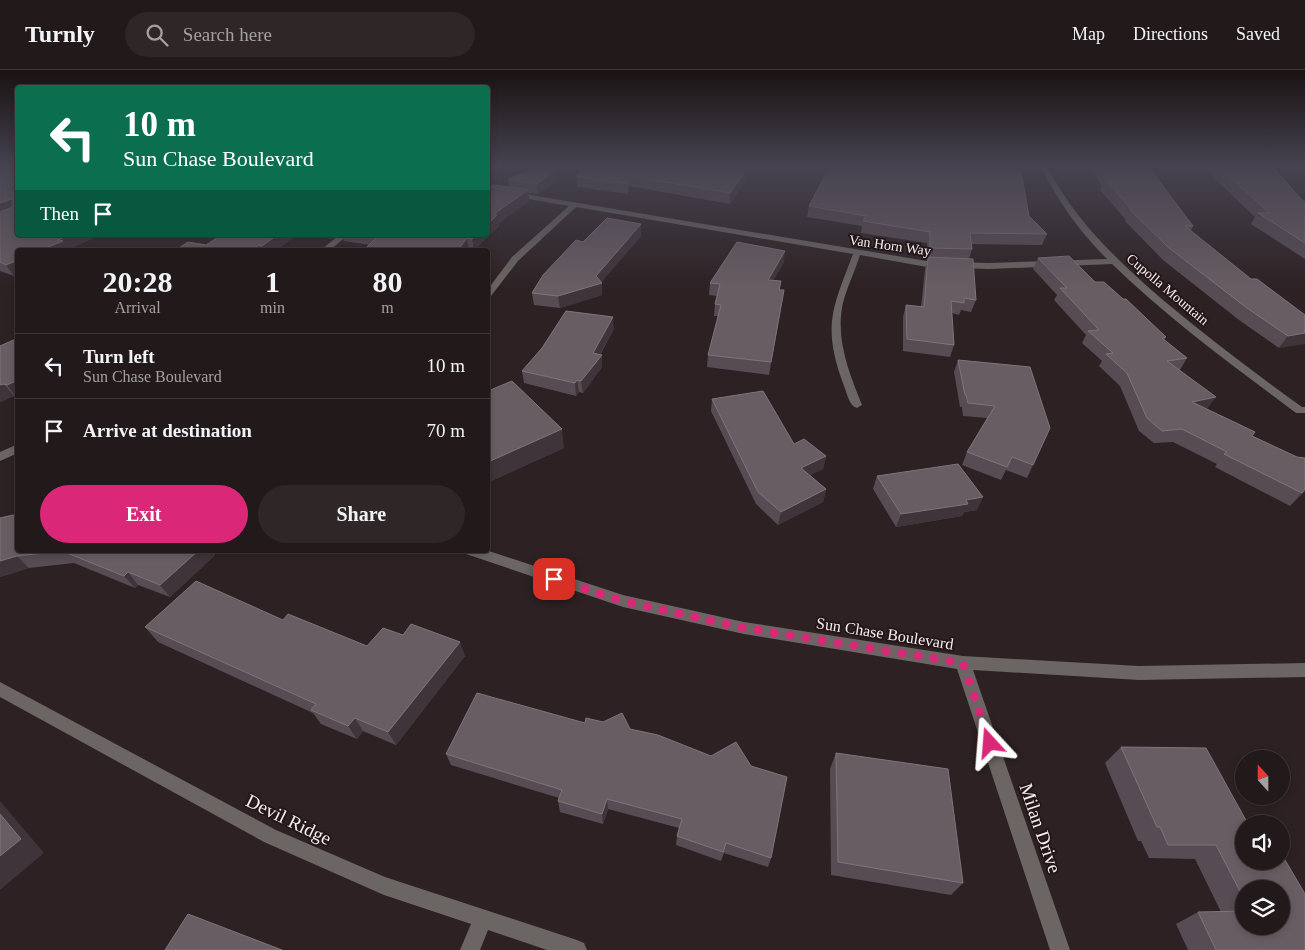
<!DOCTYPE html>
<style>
body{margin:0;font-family:Georgia,serif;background:#2e2627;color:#f1f3f6;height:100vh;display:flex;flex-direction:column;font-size:19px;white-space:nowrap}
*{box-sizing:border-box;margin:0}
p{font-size:16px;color:#a2a0a2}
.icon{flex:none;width:28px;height:28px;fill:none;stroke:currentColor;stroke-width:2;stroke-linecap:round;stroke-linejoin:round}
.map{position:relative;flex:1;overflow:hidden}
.details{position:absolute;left:15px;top:178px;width:475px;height:305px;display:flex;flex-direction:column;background:#22191a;border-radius:5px;box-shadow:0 2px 8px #0003,0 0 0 1px #3f3839}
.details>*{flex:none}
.guide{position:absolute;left:15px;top:15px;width:475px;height:152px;border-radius:5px;box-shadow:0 2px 8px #0003,0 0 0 1px #3f3839;background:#0b6e4f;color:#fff;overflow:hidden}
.needle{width:32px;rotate:339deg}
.buttons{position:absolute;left:1235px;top:680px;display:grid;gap:10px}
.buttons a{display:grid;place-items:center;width:55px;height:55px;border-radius:50%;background:#22191a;box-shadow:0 2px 8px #0003,0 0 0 1px #3f3839;font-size:25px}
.pin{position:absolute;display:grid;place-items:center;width:42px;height:42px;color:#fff;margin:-21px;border-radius:10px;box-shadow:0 2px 8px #0006}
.me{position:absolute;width:55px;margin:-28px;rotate:341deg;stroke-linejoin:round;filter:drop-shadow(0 0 4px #0008)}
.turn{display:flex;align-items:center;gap:18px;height:105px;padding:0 25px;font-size:22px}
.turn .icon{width:65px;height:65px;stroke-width:2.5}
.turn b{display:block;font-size:35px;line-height:42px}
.then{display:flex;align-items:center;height:48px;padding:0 25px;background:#0003;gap:10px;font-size:19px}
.eta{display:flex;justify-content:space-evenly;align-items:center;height:85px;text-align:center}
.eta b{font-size:30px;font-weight:600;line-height:35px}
.cta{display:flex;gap:10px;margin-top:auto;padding:10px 25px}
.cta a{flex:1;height:58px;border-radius:30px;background:#db2777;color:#fff;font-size:20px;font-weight:600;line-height:58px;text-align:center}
.cta a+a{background:#2e2627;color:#f1f3f6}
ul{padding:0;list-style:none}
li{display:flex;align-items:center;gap:15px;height:65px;padding:0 25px;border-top:1px solid #3f3839}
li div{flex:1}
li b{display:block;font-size:19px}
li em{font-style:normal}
header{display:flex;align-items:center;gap:30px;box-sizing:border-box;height:70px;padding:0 25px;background:#22191a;border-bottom:1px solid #3f3839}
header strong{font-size:24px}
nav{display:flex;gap:28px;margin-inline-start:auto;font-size:18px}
.search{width:350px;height:45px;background:#2e2627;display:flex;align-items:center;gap:12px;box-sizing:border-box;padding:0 18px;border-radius:28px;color:#a2a0a2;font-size:19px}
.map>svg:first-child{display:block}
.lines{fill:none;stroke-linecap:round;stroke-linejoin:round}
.street{fill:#6b6563;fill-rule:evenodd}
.wall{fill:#574c53;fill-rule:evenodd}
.shaded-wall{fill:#3f3439}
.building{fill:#685d63;stroke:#7e7479}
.route{stroke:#db2777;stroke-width:9;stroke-dasharray:0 16.2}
.labels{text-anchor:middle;stroke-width:4;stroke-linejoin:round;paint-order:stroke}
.far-street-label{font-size:14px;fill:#f6edee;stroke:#231719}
.street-label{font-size:16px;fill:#f6edee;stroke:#231719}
.near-street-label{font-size:19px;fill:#f6edee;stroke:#231719}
</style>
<header>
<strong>Turnly</strong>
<div class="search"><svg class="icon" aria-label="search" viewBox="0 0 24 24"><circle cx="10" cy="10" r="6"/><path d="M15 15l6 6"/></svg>Search here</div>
<nav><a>Map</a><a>Directions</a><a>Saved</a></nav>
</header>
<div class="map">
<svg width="1305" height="880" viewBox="0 0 1305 880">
<rect width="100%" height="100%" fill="#2d2123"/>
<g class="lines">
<!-- street -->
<path class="street" d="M1041,96H1047C1075,151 1117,190 1163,230C1208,268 1255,303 1302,337H1305V343H1296C1233,296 1169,249 1112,194L989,199L927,197L860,185C855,201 847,217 843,233C835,268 849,303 862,335L857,338C849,336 847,323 844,316C822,257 832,239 853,184L576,137L518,191L491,226L488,227V219L512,187L569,136L488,122V118L927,191L989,193L1107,189C1080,162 1057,131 1041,96Z
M339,165H348L330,180H321Z
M18,374V383L0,391V382Z
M464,480H486L623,525L744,552L963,586L1139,596L1305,593V607L1139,610L973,600L1070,880H1050L957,599L744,564L623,537L466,484Z
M0,612L276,760L385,807L577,870L584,873L587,880H547L488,860L480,880H460L471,854L384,825L264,772L0,627Z"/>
</g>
<!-- wall -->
<path class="wall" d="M0,96H18V165H100L69,179L14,206L0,201Z
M585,96H755L730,134L629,116L628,124L577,117L576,106Z
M1089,96H1148L1193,156L1191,161L1251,209L1305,245L1279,278L1239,250L1163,190L1125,151L1126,150L1100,120L1102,116Z
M1206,96H1272L1301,129L1305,132V189L1251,154L1255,147L1213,107Z
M508,109L557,111L538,124L528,123L529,131L499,153V156L474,180L370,175L344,171L342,165H488L509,117Z
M809,136L1029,146L1047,164L1042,175L971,174L972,179L969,189L976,230L971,242L961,240L959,245L952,243L954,275L950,287L903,281V247L906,235L921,237L925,199L928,189L927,173L861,163L862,156L807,147Z
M297,165L276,180H176L206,175Z
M309,165H337L332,169Z
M641,166L601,212L602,225L560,238L534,235L532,223Z
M1038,188L1095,212L1123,229L1166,267L1164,270L1187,288L1180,300L1207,339L1255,362L1252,366L1297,387L1305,388V421L1290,436L1215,397L1217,394L1173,372L1154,373L1139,361L1120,316L1099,296L1102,291L1082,273L1086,265L1054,230L1057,225L1033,199Z
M784,192L773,210L779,220L782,232L769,305L707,297L708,285L718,246H714L715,234L717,226L709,225L710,213Z
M614,259L600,285L602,297L583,323L579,322L576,326L524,313L522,301Z
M18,268V327L14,326L0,332V276Z
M958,290L1030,297L1033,395L1027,408L1006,400L1001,410L962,395L967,382L987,348L963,346L962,337H960L954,302Z
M488,321L564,378L491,411L488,407Z
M712,329L794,374L826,386L823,399L810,405L826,419L823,432L778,455L756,434L711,341Z
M877,406L977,440L964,442L962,446L896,457L873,419Z
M18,480H212L215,485L170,527L138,515L135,518L74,493L29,498L0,507Z
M145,557L367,576L403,565L465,586L396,675L363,661L357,669L321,654L313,643L158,572Z
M585,653L630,659L771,788L768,797L724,783L721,791L676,775L677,766L679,758L608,739L603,754L560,742L558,731L559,728L451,695L446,684Z
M1121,677L1206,678L1305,880H1188L1176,854L1198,842H1221L1195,789L1149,788L1141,771H1138L1105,693ZM1244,819L1281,856H1244Z
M836,683L963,813L951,825L831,805L830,699Z"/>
<!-- shaded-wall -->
<path class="shaded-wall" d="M749,96H755L730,134V123Z
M556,100L557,111L538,124L537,114Z
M629,106V116L628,124V114Z
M528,120L529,131L499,153V156L474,180L472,169L476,165H488V154L494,144Z
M11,129L17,140L0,146V133Z
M641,154V166L600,214L602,213V225L560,238L558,226L596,206Z
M68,165H100L69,179V180H41L58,170Z
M277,165H297L276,180H264L262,176Z
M331,165H337L332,169Z
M467,168L469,180H458Z
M259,175L261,180H253Z
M785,181L784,192L767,222L768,210Z
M18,190V205L14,206L6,195Z
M784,220L782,232L769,305L771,292Z
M613,247L614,259L594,295L602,285V297L583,323L581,311L593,283Z
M1305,263V274L1279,278L1288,266Z
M18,310V327L17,328L7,315Z
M577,310L579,322L576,326L575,313Z
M4,314L14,326L0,332V315Z
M1216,327L1207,339L1192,332Z
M562,359L564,378L491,411L488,396V392Z
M826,386L823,399L799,411L801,398Z
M826,419L823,432L778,455L781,442Z
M1305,419V421L1290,436Z
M983,427L977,440L964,442L962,446L896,457L901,444L966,430Z
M199,480H212L215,485L170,527L160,515Z
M17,486L29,498L0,507V491Z
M128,502L138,515L135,518L124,506Z
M460,572L465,586L396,675L388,662Z
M355,648L363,661L357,669L348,656Z
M607,729L608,739L603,754L602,744Z
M0,731L44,783L0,820Z"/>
<!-- building -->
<path class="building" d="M0,96H18V165H68L58,170L63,171L41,180H18V190L6,195L0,192V142L13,137V131L11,129L0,133Z
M543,96H554L556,100L537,114L508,109Z
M585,96H749L730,123L629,106L628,114L576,106Z
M830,96H1020L1029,146L1047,164L970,163L972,179L930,178V162L863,151L866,146L809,136Z
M1100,96H1148L1193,156H1185L1251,209H1257L1305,245V263L1288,266L1247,238L1169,178L1130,140H1132L1105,109L1107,107Z
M1218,96H1272L1301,129L1305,132V173L1258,143H1269Z
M494,115L528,120L494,144L497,145L488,154V117Z
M607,148L641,154L596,206L602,213L558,226L532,223L543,205L576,170L583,172Z
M221,165H277L262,176L259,175L253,180H176L188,172L206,175Z
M377,165H476L472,169L467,168L458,180H364L379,165Z
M737,172L785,181L768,210L781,211L779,220H784L771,292L708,285L721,235L715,234L720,214L710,213Z
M1069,186L1095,212H1104L1123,229H1126L1166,267L1162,268L1187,288L1167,291L1216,327L1192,332L1255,362L1252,366L1297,387L1305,388V419L1302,423L1224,384L1227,382L1182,359L1162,361L1147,348L1127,303L1106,284L1113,283L1088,261L1099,260L1060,218H1067L1038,188Z
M928,187L973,189L976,230L964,228V233L951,231L954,275L907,269L906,235L924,237Z
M566,241L613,247L593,283L602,285L581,311L577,310L575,313L522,301L542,278Z
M18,268V310L7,315L4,314L0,315V276Z
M958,290L1030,297L1050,358L1033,395L1012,387L1007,397L967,382L995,336L968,333L966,325H965Z
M512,311L562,359L488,392V321Z
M763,321L794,374L804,369L826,386L801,398L826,419L781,442L758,422L712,329Z
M958,394L983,427L966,430L968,434L901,444L877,406Z
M18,444V480H199L160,515L128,502L124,506L62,481L17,486L0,491V448Z
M196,511L283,550L288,544L367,576L383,558L403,565L411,554L460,572L388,662L355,648L348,656L311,640L316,634L145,557Z
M477,623L585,653L586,648L603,652L622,643L630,659L658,665L711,686L736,672L751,696L787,707L771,788L726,773L723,782L677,766L682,749L607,729L602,744L558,731L562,720L446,684Z
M1121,677L1206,678L1248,754H1244V791H1281V783L1305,824V880H1216L1198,842L1244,841V856H1281V819H1244V829L1216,775H1168L1160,757H1157Z
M836,683L948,699L963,813L838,792Z
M0,744L21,769L0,786Z
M188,844L282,880H165Z"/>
<!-- sky -->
<linearGradient id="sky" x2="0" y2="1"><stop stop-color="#191213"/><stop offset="0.44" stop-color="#464350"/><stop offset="1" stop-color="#464350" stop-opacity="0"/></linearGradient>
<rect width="1305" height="219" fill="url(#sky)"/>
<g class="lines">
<!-- route -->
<path class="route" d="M554,509L623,531L744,558L963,593L990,673"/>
</g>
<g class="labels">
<!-- far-street labels -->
<g class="far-street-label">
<text transform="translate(890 175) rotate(8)" y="5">Van Horn Way</text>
<text transform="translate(1168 219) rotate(40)" y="5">Cupolla Mountain</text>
</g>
<!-- street labels -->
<g class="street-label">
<text transform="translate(885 563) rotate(9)" y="6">Sun Chase Boulevard</text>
</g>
<!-- near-street labels -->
<g class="near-street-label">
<text transform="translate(289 749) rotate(26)" y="7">Devil Ridge</text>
<text transform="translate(1041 758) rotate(71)" y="7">Milan Drive</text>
</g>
</g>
</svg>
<div class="buttons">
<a><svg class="needle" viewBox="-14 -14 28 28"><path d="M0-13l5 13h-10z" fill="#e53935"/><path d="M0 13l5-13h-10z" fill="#a2a0a2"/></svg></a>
<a><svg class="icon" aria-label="sound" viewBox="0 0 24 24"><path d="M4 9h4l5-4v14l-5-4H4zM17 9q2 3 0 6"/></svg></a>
<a><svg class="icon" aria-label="layers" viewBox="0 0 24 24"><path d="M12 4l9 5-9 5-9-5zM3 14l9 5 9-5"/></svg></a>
</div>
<div class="pin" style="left:554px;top:509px;background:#d93025"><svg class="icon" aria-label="arrive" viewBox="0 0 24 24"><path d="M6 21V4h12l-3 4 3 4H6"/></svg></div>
<svg class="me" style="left:990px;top:673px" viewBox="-20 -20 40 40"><path d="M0-17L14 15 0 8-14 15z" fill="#db2777" stroke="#fff" stroke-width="4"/></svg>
<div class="guide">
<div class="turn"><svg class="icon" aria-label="left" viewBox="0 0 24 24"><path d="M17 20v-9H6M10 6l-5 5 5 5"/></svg><div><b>10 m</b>Sun Chase Boulevard</div></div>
<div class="then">Then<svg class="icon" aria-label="arrive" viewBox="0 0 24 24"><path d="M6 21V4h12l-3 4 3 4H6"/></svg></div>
</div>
<section class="details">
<div class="eta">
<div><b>20:28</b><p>Arrival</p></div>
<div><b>1</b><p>min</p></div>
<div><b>80</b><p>m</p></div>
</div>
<ul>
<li><svg class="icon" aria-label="left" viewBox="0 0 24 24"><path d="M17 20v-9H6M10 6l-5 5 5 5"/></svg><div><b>Turn left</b><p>Sun Chase Boulevard</p></div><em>10 m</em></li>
<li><svg class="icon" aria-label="arrive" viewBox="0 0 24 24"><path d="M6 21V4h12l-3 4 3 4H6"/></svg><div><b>Arrive at destination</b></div><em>70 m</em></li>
</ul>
<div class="cta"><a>Exit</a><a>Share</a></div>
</section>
</div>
